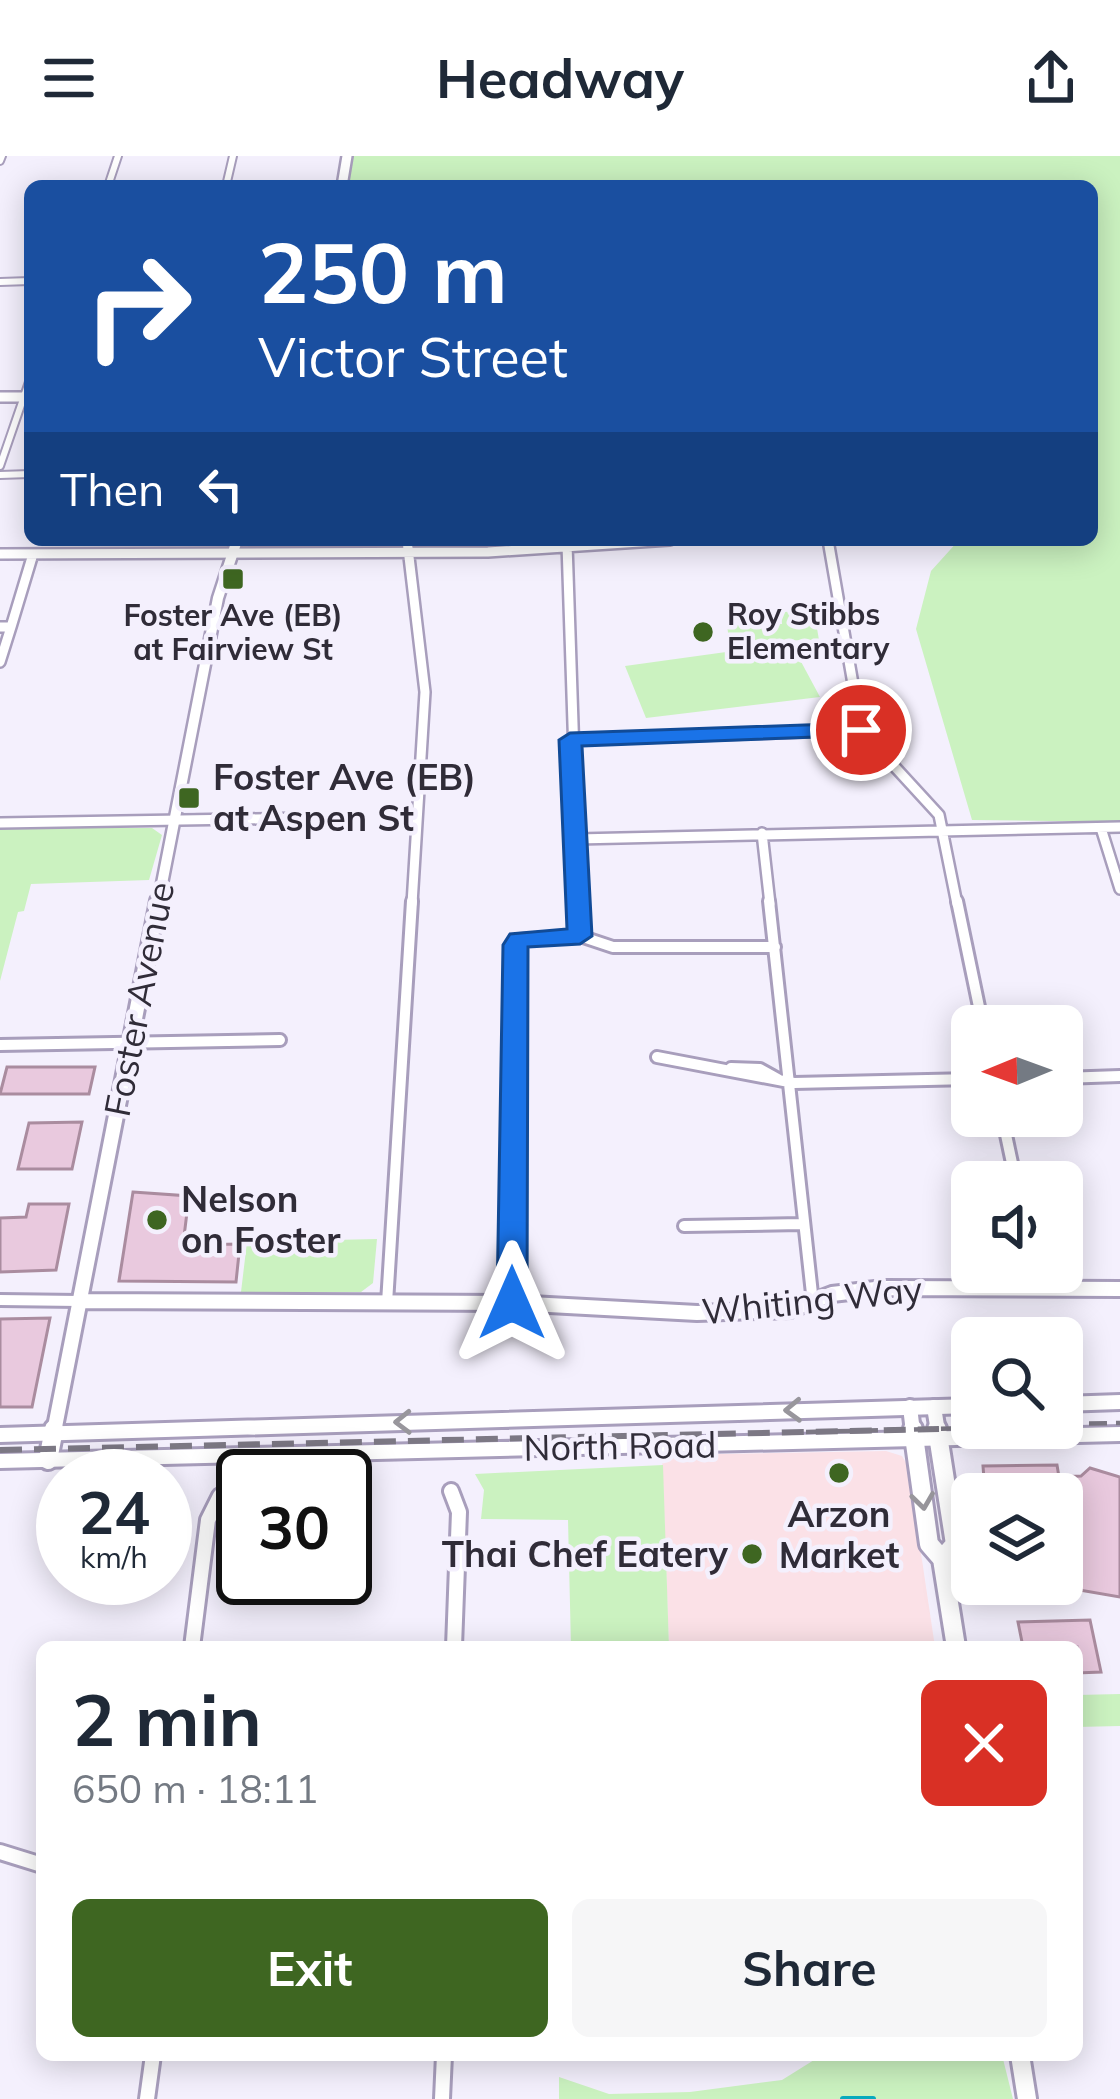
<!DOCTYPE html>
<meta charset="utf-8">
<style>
body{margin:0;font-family:Mulish,sans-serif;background:#f6f6f7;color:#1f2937;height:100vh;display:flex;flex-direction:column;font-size:45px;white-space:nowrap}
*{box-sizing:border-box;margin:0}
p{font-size:39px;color:#747a83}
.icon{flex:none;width:66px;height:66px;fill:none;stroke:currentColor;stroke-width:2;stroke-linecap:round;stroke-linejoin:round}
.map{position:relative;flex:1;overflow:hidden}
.sheet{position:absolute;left:36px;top:1485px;width:1047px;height:420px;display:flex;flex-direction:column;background:#fff;border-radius:18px;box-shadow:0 6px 30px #0003}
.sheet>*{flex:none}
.banner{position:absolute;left:24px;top:24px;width:1074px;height:366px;border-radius:18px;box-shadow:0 6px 30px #0003;background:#1a4fa0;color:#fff;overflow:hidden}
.needle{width:78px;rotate:269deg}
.fabs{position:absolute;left:951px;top:849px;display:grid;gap:24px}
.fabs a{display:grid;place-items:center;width:132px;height:132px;border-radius:18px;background:#fff;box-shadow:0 6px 30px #0003;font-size:60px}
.speed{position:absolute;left:36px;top:1293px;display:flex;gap:24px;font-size:60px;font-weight:700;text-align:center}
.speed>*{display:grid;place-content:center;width:156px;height:156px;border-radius:50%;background:#fff;box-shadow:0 6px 30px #0003;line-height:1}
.speed small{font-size:30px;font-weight:400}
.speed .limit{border:6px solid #111;border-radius:18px;background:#fff;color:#111}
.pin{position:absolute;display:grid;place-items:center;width:102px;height:102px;color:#fff;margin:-51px;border:6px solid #fff;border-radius:50%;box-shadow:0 3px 12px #0007}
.me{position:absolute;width:132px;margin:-66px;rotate:0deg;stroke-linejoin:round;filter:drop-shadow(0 0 9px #0008)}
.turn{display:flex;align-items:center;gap:42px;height:252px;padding:0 36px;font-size:54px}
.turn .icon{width:156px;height:156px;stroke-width:2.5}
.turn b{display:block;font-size:84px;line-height:102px}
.then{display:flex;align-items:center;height:114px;padding:0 36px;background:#0003;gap:24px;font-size:45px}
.round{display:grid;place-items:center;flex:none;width:126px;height:126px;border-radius:18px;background:#f6f6f7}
.headline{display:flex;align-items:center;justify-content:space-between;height:204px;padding:0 36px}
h1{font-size:72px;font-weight:700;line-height:90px}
.button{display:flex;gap:24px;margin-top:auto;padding:24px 36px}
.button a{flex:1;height:138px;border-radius:18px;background:#3e6621;color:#fff;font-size:48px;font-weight:700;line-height:138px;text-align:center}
.button a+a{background:#f6f6f7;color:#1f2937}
header{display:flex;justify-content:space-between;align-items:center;height:156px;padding:0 36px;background:#fff;font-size:54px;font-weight:700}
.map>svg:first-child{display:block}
.commercial{fill:#fbe1e7}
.green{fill:#cbf2c0}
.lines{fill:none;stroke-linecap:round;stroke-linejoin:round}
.stream{stroke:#08aabd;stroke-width:6}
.building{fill:#e9c9de;stroke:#aa8c9f;stroke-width:3}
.minor-far3-casing{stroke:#a89ebc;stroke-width:10}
.minor-far2-casing{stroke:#a89ebc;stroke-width:14}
.minor-far1-casing{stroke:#a89ebc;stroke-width:16}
.minor-casing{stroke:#a89ebc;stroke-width:20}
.tertiary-far3-casing{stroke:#a89ebc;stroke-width:14}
.tertiary-far2-casing{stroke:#a89ebc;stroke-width:15}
.tertiary-far1-casing{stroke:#a89ebc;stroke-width:20}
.tertiary-casing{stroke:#a89ebc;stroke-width:24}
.secondary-casing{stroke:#a89ebc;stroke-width:6}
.minor-far3{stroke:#fff;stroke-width:6}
.minor-far2{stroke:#fff;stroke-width:9}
.minor-far1{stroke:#fff;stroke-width:10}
.minor{stroke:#fff;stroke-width:14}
.tertiary-far3{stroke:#fff;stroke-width:9}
.tertiary-far2{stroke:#fff;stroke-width:10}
.tertiary-far1{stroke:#fff;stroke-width:14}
.tertiary{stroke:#fff;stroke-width:18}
.secondary{fill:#fff;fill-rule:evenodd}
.rail-far1{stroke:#7c7884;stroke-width:4.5;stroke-dasharray:18 9;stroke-linecap:butt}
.rail{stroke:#7c7884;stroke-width:6;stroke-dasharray:22 12;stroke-linecap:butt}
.oneway{stroke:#98969c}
.route{fill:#1a73e8;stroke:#114b97;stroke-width:3}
.poi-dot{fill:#3e6621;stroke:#f4f0fd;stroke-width:4.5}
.labels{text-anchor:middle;stroke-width:9;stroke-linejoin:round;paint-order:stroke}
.far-poi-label{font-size:30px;font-weight:bold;fill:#302c38;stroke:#f4f0fd;text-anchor:start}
.poi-label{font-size:36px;font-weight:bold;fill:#302c38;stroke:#f4f0fd;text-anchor:start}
.street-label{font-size:36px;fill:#302c38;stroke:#f4f0fd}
</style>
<header><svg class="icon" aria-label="menu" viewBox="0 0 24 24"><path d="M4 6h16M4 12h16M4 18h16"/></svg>Headway<svg class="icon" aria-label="share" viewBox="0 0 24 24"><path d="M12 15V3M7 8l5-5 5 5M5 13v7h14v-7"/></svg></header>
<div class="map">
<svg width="1120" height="1943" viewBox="0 0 1120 1943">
<rect width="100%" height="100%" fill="#f4f0fd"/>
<!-- commercial -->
<path class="commercial" d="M886,1295L902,1300L908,1310L935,1491H669L662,1299Z"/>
<!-- green -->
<path class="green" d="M353,0H1120V666L972,664L916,473L931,415L959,384H1092V30H348Z
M814,455L819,484L729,485L727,468H782L781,456Z
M791,487L820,541L646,562L625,510Z
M0,672H152L162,679L149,724L31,728L24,755L18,756L0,825Z
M377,1083L373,1127L361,1136H241L247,1086Z
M663,1309L669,1491H571L568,1364L481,1363L484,1334L475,1318Z
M1120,1538V1570L1077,1571V1539Z
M822,1899H1002L1013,1943H559V1921L609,1938L690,1936L782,1924Z"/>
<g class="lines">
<!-- stream -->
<path class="stream" d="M843,1943H873"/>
</g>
<!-- building -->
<path class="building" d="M7,911H95L89,938H0Z
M82,966L72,1013H18L29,967Z
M133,1036L189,1040L183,1089L240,1088L236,1126L119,1125Z
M29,1048H69L56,1114L0,1116V1062L26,1061Z
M50,1162L32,1251H0V1163Z
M1057,1309L1059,1321L1081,1320L1090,1312L1120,1321V1441L1062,1431V1338H976L975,1331L984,1323L983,1310Z
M1090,1464L1101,1516L1077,1517V1491H1023L1018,1466Z"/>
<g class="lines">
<defs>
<path id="minor-far3" d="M0,5L2,0
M108,30L118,0
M226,30L233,0
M0,126L30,125
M0,310L30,223
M0,319L30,318"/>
<path id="minor-far2" d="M407,384L425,536L412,748
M828,384L861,574L939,659L957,748
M567,388L579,748
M0,398L488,396L670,384
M0,471H11L0,506
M11,471L33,398
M570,584L861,574
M0,667L308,662
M1101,672L1120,733
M762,677L770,748
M577,683L1120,671"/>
<path id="minor-far1" d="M579,745L580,780
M769,745L813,1147
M957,745L983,870
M0,889L280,884
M657,901L794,927L972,923
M731,912L760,913L778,923
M1062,922L1120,920
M1002,960L1016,1026
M684,1070L801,1068
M0,1144L79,1145
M387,1147L412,745
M512,1147L519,784L580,780L613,791H775"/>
<path id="minor" d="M451,1335L459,1356L454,1491
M192,1491L208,1364L220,1340
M0,1696L42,1709
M147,1943L153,1899
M442,1943L444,1899"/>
<path id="tertiary-far3" d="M342,30L347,0
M0,241H30"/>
<path id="tertiary-far2" d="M158,748L218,442L237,384"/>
<path id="tertiary-far1" d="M79,1145L512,1147L697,1157L790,1154L832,1138L884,1132L1120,1133
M910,1251L913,1276
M934,1251L938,1276
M54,1276L158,745"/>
<path id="tertiary" d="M913,1273L929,1388L942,1403L956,1491
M937,1273L955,1388L942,1403
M48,1304L54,1273
M1020,1899L1027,1943"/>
<path id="secondary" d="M1120,1239V1253L1062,1255V1241Z
M972,1243V1257L0,1286V1272Z
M1120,1271V1285L0,1312V1298Z"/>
</defs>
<!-- minor-far3 casing -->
<use href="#minor-far3" class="minor-far3-casing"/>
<!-- minor-far2 casing -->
<use href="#minor-far2" class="minor-far2-casing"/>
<!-- minor-far1 casing -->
<use href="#minor-far1" class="minor-far1-casing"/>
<!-- minor casing -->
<use href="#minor" class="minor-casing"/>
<!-- tertiary-far3 casing -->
<use href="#tertiary-far3" class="tertiary-far3-casing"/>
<!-- tertiary-far2 casing -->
<use href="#tertiary-far2" class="tertiary-far2-casing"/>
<!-- tertiary-far1 casing -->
<use href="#tertiary-far1" class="tertiary-far1-casing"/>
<!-- tertiary casing -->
<use href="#tertiary" class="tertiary-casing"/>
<!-- secondary casing -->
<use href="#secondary" class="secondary-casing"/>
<!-- minor-far3 -->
<use href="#minor-far3" class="minor-far3"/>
<!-- minor-far2 -->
<use href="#minor-far2" class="minor-far2"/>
<!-- minor-far1 -->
<use href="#minor-far1" class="minor-far1"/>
<!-- minor -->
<use href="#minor" class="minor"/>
<!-- tertiary-far3 -->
<use href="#tertiary-far3" class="tertiary-far3"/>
<!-- tertiary-far2 -->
<use href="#tertiary-far2" class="tertiary-far2"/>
<!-- tertiary-far1 -->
<use href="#tertiary-far1" class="tertiary-far1"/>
<!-- tertiary -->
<use href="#tertiary" class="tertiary"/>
<!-- secondary -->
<use href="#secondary" class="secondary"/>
<!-- rail-far1 -->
<path class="rail-far1" d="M1062,1268L1120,1267
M806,1276L972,1272"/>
<!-- rail -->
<path class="rail" d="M0,1294L939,1273"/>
</g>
<!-- one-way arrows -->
<defs><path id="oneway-chevron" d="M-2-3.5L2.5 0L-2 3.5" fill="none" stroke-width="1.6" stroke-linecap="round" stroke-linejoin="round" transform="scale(3)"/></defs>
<g class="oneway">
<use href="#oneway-chevron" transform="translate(793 1254) rotate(178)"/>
<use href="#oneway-chevron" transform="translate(403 1266) rotate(179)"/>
<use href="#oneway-chevron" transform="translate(923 1345) rotate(82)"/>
</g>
<!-- route -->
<path class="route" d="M861,567L869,569V579L582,590L592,780L580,788L528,791L527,1147L522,1155H501L497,1147L503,789L510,778L567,773L559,584L570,577Z"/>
<!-- markers -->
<g class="poi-dot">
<rect x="221" y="411" width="24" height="24" rx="6"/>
<circle cx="703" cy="476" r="12"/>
<rect x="177" y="630" width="24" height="24" rx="6"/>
<circle cx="157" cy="1064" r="12"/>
<circle cx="839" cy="1317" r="12"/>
<circle cx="752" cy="1398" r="12"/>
</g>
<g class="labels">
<!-- far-poi labels -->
<g class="far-poi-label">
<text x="727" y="469">Roy Stibbs<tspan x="727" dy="34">Elementary</tspan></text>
<text x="233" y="470" text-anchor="middle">Foster Ave (EB)<tspan x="233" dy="34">at Fairview St</tspan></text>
</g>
<!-- poi labels -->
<g class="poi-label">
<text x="213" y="634">Foster Ave (EB)<tspan x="213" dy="41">at Aspen St</tspan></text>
<text x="181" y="1056">Nelson<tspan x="181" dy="41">on Foster</tspan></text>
<text x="839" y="1371" text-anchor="middle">Arzon<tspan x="839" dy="41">Market</tspan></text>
<text x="728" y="1411" text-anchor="end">Thai Chef Eatery</text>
</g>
<!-- street labels -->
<g class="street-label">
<text transform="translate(139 843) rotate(-79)" y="13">Foster Avenue</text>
<text transform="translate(812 1144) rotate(-6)" y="13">Whiting Way</text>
<text transform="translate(620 1290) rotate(-1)" y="13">North Road</text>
</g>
</g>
</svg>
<div class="fabs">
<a><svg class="needle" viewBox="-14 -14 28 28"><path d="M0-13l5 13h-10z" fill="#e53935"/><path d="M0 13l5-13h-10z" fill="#747a83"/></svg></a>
<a><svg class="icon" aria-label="sound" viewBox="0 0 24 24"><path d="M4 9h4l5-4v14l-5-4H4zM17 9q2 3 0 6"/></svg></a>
<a><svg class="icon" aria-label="search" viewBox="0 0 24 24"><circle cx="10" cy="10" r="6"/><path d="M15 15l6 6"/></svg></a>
<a><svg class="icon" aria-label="layers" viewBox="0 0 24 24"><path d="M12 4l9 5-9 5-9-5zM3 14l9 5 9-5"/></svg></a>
</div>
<div class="speed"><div>24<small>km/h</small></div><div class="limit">30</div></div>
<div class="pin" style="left:861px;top:574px;background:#d93025"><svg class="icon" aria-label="arrive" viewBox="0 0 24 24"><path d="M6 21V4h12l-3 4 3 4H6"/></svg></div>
<svg class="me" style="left:512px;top:1147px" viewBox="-20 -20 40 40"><path d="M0-17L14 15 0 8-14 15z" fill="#1a73e8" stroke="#fff" stroke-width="4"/></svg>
<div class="banner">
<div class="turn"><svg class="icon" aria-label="right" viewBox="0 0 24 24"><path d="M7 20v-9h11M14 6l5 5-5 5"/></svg><div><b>250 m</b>Victor Street</div></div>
<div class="then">Then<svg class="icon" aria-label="left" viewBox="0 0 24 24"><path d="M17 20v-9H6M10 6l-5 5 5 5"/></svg></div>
</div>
<section class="sheet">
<div class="headline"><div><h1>2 min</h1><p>650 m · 18:11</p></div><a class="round" style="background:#d93025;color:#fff"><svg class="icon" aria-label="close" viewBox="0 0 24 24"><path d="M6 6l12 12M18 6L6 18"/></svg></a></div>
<div class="button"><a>Exit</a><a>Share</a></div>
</section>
</div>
